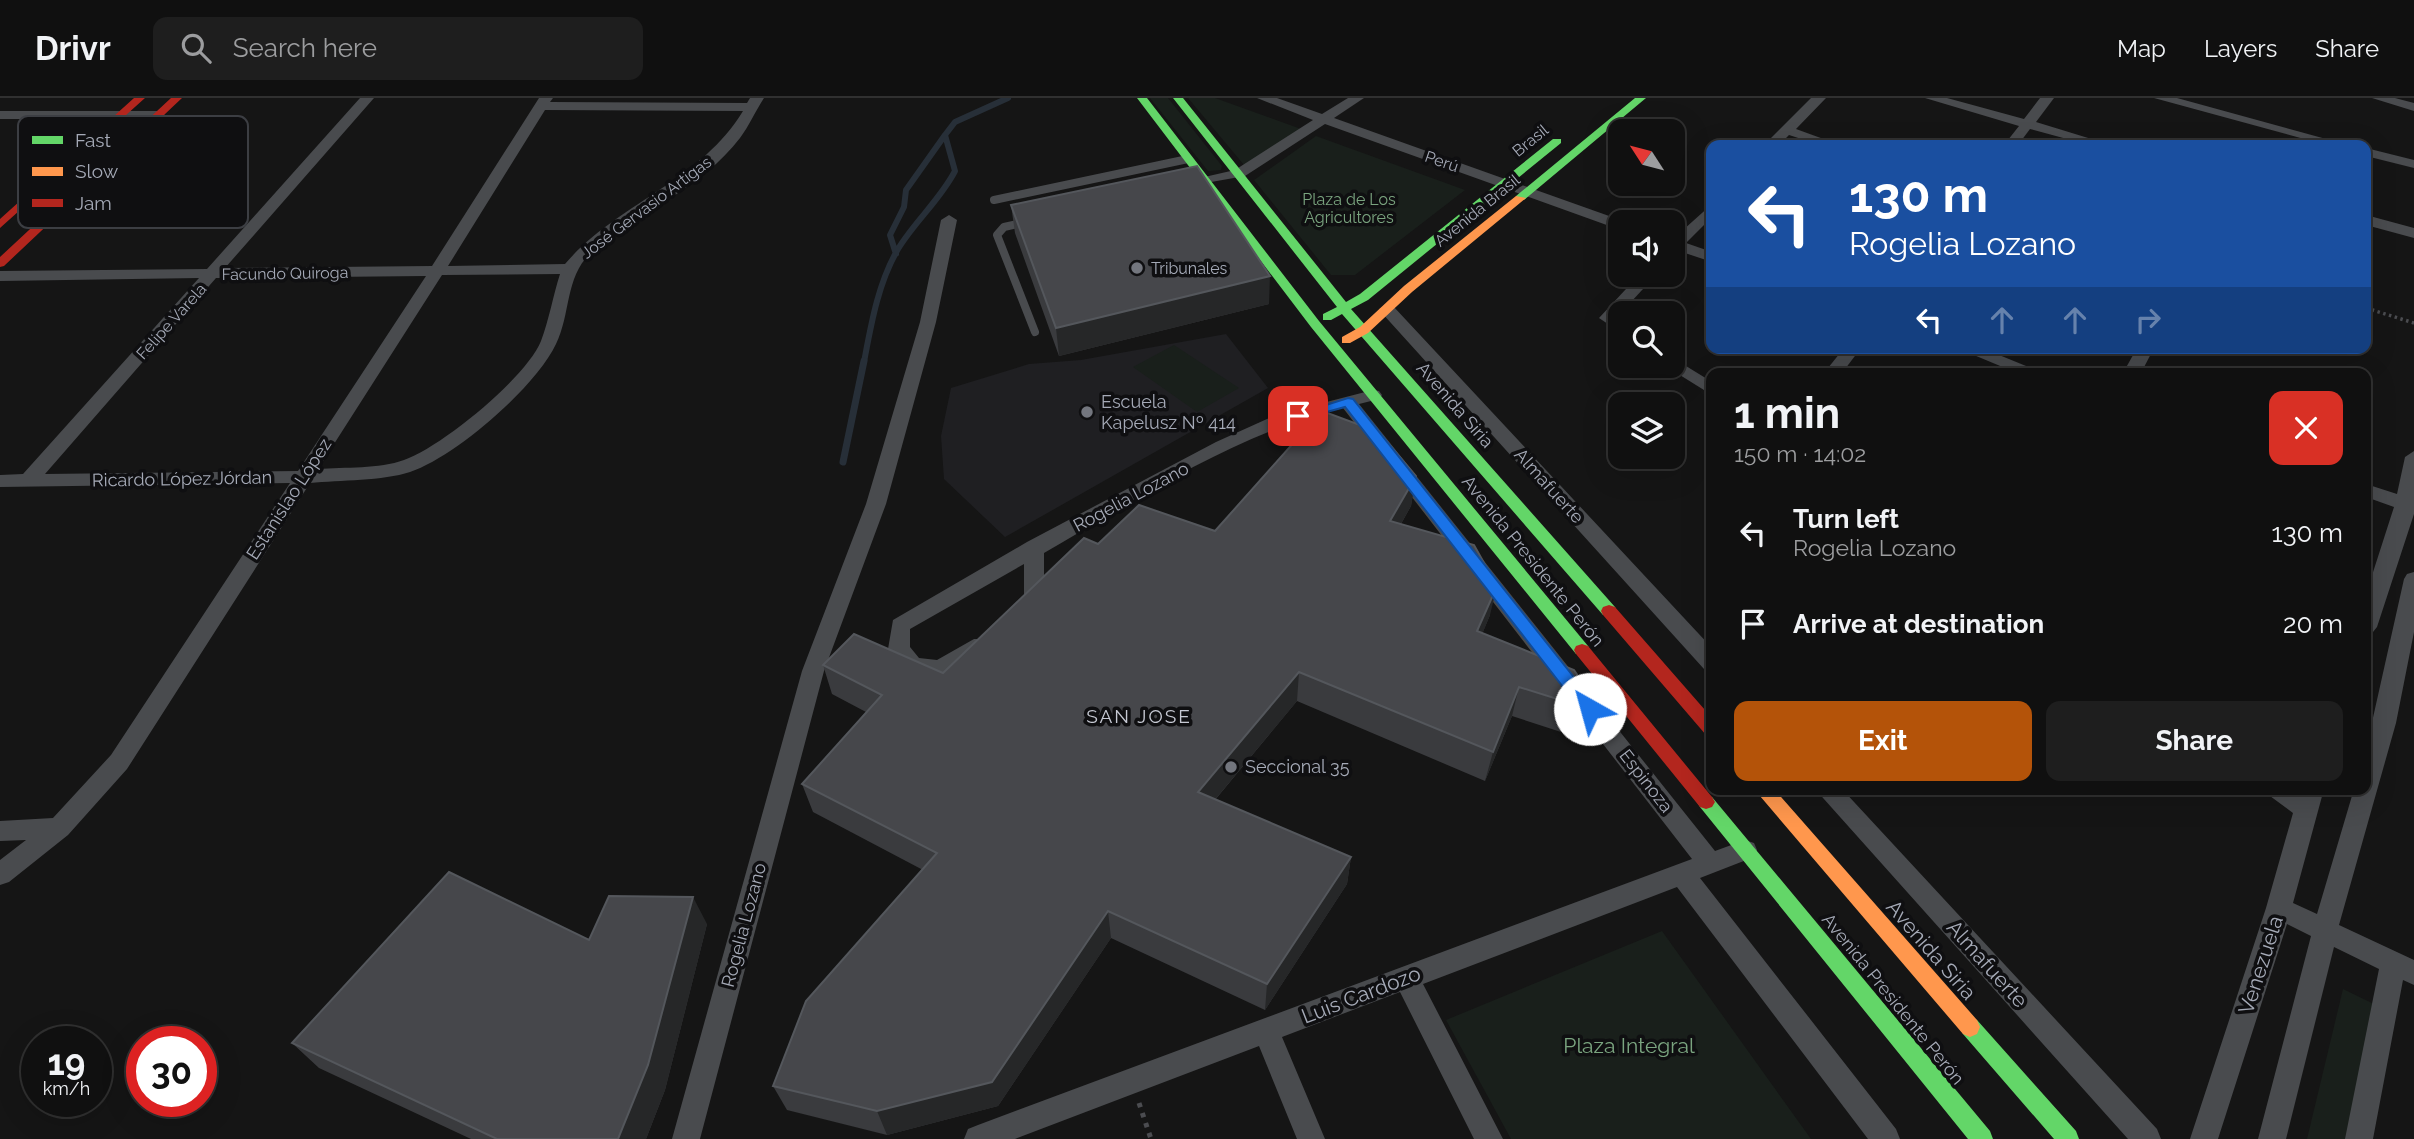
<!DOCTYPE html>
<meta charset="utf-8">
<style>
body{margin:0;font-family:Raleway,sans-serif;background:#1e1e1e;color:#f1f3f6;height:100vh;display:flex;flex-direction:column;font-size:26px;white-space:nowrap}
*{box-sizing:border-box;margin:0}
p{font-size:23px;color:#9c9d9f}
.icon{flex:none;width:38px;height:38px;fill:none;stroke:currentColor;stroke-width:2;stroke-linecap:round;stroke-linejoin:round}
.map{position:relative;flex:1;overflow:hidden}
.drawer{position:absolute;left:1706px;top:270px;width:665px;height:427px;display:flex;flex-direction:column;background:#101010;border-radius:14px;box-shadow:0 7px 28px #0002,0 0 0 2px #303030}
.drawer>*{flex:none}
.top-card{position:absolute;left:1706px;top:42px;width:665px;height:214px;border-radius:14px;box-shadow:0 7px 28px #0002,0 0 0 2px #303030;background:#1a4fa0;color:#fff;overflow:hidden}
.needle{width:46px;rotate:306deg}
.controls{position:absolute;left:1608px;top:21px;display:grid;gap:14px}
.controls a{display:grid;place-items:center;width:77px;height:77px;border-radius:14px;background:#101010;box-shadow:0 7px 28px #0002,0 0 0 2px #303030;font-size:35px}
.speed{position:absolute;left:21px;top:928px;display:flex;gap:14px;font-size:35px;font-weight:700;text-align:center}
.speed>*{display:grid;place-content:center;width:91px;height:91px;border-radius:50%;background:#101010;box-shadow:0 7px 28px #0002,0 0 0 2px #303030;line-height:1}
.speed small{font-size:18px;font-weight:400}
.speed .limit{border:10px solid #d22;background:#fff;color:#111}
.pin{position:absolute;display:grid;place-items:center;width:60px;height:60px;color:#fff;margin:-30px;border-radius:14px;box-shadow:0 4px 10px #0006}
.me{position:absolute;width:77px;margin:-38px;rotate:322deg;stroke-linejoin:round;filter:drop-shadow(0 0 5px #0008)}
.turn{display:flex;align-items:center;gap:24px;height:147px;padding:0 28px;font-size:32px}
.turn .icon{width:91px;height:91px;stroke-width:2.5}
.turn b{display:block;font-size:49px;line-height:60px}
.lanes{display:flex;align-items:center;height:66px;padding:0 28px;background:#0003;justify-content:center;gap:35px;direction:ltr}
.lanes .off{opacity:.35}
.round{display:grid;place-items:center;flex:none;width:74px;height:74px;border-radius:14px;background:#1e1e1e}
.head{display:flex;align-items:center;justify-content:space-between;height:119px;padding:0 28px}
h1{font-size:42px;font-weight:700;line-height:52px}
.cta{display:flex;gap:14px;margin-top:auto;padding:14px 28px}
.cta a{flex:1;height:80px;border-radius:14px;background:#b45309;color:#fff;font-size:28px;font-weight:700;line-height:80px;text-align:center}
.cta a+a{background:#1e1e1e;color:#f1f3f6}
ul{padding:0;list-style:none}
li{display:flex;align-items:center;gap:21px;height:91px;padding:0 28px}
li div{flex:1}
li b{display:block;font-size:26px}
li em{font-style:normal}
header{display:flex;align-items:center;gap:42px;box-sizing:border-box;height:98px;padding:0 35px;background:#101010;border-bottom:2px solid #303030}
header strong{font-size:33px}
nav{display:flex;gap:38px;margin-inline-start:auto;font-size:24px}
.search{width:490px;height:63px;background:#1e1e1e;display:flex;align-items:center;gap:18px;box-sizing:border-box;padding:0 24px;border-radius:14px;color:#9c9d9f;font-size:26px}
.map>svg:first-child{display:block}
.built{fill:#1f1f22}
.green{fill:#191f1b}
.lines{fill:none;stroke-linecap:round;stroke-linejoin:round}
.stream-far1{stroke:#272f38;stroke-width:6}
.stream{stroke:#272f38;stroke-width:7}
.path-far1{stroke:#4b4c50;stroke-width:3.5;stroke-dasharray:2.5 3.5;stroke-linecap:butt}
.path{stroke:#4b4c50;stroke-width:5;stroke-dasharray:4.5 6;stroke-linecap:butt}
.lane{stroke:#494b4e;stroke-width:8}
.street{fill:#494b4e;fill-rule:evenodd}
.fast{fill:#63d668;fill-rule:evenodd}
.slow{fill:#ff974d;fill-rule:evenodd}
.jam{fill:#b3261e;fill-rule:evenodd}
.wall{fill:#3a3b3e}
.shaded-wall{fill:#262728}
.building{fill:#46474b;stroke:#54575c;stroke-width:2}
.route{fill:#1a73e8;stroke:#114b97;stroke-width:2}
.poi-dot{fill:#73767e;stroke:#0f0f11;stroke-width:2.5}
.labels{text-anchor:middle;stroke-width:7;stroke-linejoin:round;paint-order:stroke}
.far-street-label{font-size:16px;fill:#a5aab7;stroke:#0f0f11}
.far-park-label{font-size:16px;fill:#7aa47f;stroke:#0f0f11}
.far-poi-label{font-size:16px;fill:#a5aab7;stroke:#0f0f11;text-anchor:start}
.poi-label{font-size:18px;fill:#a5aab7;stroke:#0f0f11;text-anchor:start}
.street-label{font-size:18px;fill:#a5aab7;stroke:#0f0f11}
.neighbourhood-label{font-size:19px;letter-spacing:2px;fill:#c6c9d3;stroke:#0f0f11}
.near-street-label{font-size:21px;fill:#a5aab7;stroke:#0f0f11}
.near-park-label{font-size:21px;fill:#7aa47f;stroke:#0f0f11}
.key{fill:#0f0f11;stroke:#3c3e43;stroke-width:2}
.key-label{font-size:19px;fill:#a5aab7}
</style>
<header>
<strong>Drivr</strong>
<div class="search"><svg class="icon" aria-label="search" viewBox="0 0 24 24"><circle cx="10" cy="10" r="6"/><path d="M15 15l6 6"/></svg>Search here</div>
<nav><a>Map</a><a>Layers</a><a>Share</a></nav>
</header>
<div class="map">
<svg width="2414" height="1041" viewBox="0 0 2414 1041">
<rect width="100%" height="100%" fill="#151515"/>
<!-- built -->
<path class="built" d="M1226,236L1268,290L1005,439L944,381L941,338L951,290L1029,266L1081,262Z"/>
<!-- green -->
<path class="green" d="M1150,0H1168L1222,68L1221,72L1208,73Z
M1188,0H1215L1301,31L1244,67Z
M1316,38L1465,92L1355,177H1331L1254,82Z
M1174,247L1239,290L1197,314L1133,269Z
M1662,833L1811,1041H1511L1446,922Z
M2343,891L2378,908L2353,1041H2307Z"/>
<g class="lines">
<!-- stream-far1 -->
<path class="stream-far1" d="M896,156L890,137L904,109L906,92L945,37
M864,264C871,227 878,185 898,151C915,123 940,102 955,73L945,37L955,24L1008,0"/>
<!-- stream -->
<path class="stream" d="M843,364L864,263"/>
<!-- path-far1 -->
<path class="path-far1" d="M2366,210L2414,225"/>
<!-- path -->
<path class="path" d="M1139,1005L1151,1041"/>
<!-- lane -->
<path class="lane" d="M994,102L1188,61
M1026,124L1004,129L997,137L1035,234"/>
<!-- street -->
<path class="street" d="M360,0H374L225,170L432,168L539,0H553L550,4L747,5L750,0H764C756,12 749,28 740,40C702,90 639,114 592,154C565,177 571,216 556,246C536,289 455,359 410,374C383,383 340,382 310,385L127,671L68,737L9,784L0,787V762L26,742L0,743V723L53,720L111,657L290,385L0,389V377L23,376L199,180L0,183V173L207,171ZM545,12L743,13C700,84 616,106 565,166L448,168ZM560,176C553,198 549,222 541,243C526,280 441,349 404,362C379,371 345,369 318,371L442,177ZM426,178L298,373L45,376L216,180Z
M1257,0H1277L1322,16L1348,0H1364L1334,20L1626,124H1620V131L1615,130L1325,26L1245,78L1200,86V80L1235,72L1313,22Z
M1811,0H1826L1796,31L1840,47H1820L1789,37L1779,47H1764Z
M1925,0H1947L2024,21L2040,0H2054L2036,24L2111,47H2089L2030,31L2018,47H2004L2019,28Z
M2154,0H2177L2348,47H2326Z
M2372,0H2395L2414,5V13Z
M0,13H158L165,17L158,21H0Z
M2366,50L2414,62V70L2366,58Z
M1712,106V119L1686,145L1712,154V164L1679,153L1673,155V141Z
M949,117L957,122L936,224L886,406L824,573L700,1041H672L802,573L866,406L920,224L941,122Z
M2366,117L2414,130V140L2366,127Z
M1639,177H1656L1617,219L1620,222V234L1599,220Z
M1387,206L1393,208L1712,550V573L1704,571L1381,214L1379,211Z
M1844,250H1861L1842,275H1824Z
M1957,250H1982L2043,275H2017Z
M2137,250H2154L2141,275H2123Z
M1673,260L1712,284V297L1667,269L1673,268Z
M1373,292L1379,293L1382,297L1379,301L1359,306L1715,753L1745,742L1754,745L1757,752L1754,759L1700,780L1896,1031L1900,1041H1868L1677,789L1423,886L1503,1041H1474L1400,894L1282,939L1325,1041H1297L1259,948L1015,1041H964L968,1031L978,1027L1692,761L1343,310C1236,335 1139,400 1044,455V500C1038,512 1027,521 1014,517L1011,512L1024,497V466L910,531V549L919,560L937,562L974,541H990L993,547L990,553L948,577L940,579L905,573L888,551L893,522L1027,444L1216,344L1276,317Z
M2414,353V416L2377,529L2373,534L2366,537V496L2394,409L2366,399V386L2397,396L2405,359Z
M2414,474V534L2396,625L2339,827L2414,862V887L2403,882L2373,1041H2345L2379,871L2334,849L2286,1041H2258L2311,838L2287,826L2218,1041H2190L2266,810L2293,715L2270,698L2266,691H2324L2293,805L2317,816L2354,691H2366V651L2404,481L2407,476Z
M1815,691H1842L2157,1031L2161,1041H2128Z"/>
<!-- fast -->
<path class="fast" d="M1137,0H1147L1319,223L1588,548L1590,552L1588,556H1576L1311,229Z
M1173,0H1183L1346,204L1360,196L1553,41H1561V45L1368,202L1351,211L1615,509L1617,513L1615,517H1603L1342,216L1331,222H1323V216L1337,209Z
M1635,0H1646L1524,102H1516V98Z
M1706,697L1712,699L1990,1033L1993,1041H1968L1700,709L1697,704L1700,699Z
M1970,919L1977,922L2076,1033L2079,1041H2054L1963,936L1960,929L1963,922Z"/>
<!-- slow -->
<path class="slow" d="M1516,98L1526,100L1412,194L1368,235L1350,245H1342V239L1360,229L1404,188Z
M1754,691H1774L1977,922L1980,929L1977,936L1970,939L1963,936Z"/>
<!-- jam -->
<path class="jam" d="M134,0H145L0,130V121Z
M171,0H182L4,168L0,169V159Z
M1609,507L1615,509L1712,620V639L1706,637L1603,517L1601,513L1603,509Z
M1582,546L1588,548L1712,699L1715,704L1712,709L1706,711L1700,709L1576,556L1574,552L1576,548Z"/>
</g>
<!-- wall -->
<path class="wall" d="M1011,107L1269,206L1059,258L1015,135Z
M1416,378L1411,408L1401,426L1490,517L1482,536L1578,578L1561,634L1512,618L1485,683L1297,603L1215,702L1351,759L1347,786L1265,912L1111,840L998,1008L887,1037L787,1012L773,988L923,772L813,714L802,686L866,614L832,596L823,567L943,575L1098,446L1215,433Z
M707,826L665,992L646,1041H471L319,970L292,945L589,842Z"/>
<!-- shaded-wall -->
<path class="shaded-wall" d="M1270,178L1269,206L1059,258L1056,230Z
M1416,378L1411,408L1386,452L1390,423Z
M1497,488L1490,517L1471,563L1477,533Z
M1299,574L1297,603L1198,722V694Z
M1519,589L1512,618L1485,683L1493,654Z
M1351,759L1347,786L1265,912L1267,886Z
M693,799L707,826L665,992L646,1041H618Z
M1108,813L1111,840L998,1008L887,1037L877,1013Z"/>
<!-- building -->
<path class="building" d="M1197,68L1270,178L1056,230L1011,107Z
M1322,313L1379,334L1416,378L1390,423L1474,447L1497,488L1477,533L1574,572L1578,578L1570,605L1519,589L1493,654L1299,574L1198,694L1351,759L1267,886L1108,813L992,984L877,1013L773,988L806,903L937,755L802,686L882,597L823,567L854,536L943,575L1084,440L1098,446L1139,407L1215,433Z
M449,774L589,842L609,798L693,799L648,967L618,1041H497L292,945Z"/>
<!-- route -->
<path class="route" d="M1348,300L1353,301L1596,607L1598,611L1596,616H1584L1345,309L1298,322L1291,318Z"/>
<!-- markers -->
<g class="poi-dot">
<circle cx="1137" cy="170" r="7"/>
<circle cx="1087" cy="314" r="7"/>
<circle cx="1231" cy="669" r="7"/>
</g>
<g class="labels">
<!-- far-street labels -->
<g class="far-street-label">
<text transform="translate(1530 42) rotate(-39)" y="6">Brasil</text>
<text transform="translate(1442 63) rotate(19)" y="6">Perú</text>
<text transform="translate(646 109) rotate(-37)" y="6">José Gervasio Artigas</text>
<text transform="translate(1477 112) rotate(-39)" y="6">Avenida Brasil</text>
<text transform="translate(285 175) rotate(-1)" y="6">Facundo Quiroga</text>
<text transform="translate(171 223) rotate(-48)" y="6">Felipe Varela</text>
</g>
<!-- far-park labels -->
<g class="far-park-label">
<text x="1349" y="107">Plaza de Los<tspan x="1349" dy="18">Agricultores</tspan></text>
</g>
<!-- far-poi labels -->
<g class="far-poi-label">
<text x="1151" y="176">Tribunales</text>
</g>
<!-- poi labels -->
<g class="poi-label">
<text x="1101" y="310">Escuela<tspan x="1101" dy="21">Kapelusz Nº 414</tspan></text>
<text x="1245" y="675">Seccional 35</text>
</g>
<!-- street labels -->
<g class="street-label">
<text transform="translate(1455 307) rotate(49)" y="6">Avenida Siria</text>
<text transform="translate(182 381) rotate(-1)" y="6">Ricardo López Jórdan</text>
<text transform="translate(1549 388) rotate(48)" y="6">Almafuerte</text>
<text transform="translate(1131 399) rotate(-28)" y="6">Rogelia Lozano</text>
<text transform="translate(289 401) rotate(-57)" y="6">Estanislao López</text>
<text transform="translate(1533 463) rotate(51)" y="6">Avenida Presidente Perón</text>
<text transform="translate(1646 683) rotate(52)" y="6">Espinoza</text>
<text transform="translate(744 827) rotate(-75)" y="6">Rogelia Lozano</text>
<text transform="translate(1893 901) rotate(51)" y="6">Avenida Presidente Perón</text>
</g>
<!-- neighbourhood labels -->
<g class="neighbourhood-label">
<text x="1139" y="625">SAN JOSE</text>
</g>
<!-- near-street labels -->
<g class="near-street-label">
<text transform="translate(1931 852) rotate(49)" y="7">Avenida Siria</text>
<text transform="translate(1987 866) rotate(48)" y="7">Almafuerte</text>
<text transform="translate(2261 867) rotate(-72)" y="7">Venezuela</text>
<text transform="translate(1361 897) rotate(-21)" y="7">Luis Cardozo</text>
</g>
<!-- near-park labels -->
<g class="near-park-label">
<text x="1629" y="955">Plaza Integral</text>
</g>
</g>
<!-- legend -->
<rect x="18" y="18" width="230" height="112" rx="10" class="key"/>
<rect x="32" y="38" width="31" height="8" fill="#63d668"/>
<rect x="32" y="69" width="31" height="9" fill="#ff974d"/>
<rect x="32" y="101" width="31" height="8" fill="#b3261e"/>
<g class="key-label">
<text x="75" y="49">Fast</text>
<text x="75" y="80">Slow</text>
<text x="75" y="112">Jam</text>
</g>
</svg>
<div class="controls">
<a><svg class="needle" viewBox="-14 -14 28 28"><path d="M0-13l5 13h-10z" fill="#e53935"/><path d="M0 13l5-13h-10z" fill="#9c9d9f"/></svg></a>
<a><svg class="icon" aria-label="sound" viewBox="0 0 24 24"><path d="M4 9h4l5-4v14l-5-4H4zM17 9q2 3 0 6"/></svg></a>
<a><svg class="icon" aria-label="search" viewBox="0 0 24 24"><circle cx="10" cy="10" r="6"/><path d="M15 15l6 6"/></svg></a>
<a><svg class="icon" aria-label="layers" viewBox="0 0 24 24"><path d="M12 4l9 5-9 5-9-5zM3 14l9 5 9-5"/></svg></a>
</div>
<div class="speed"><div>19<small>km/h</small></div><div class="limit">30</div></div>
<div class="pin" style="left:1298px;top:318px;background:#d93025"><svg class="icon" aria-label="arrive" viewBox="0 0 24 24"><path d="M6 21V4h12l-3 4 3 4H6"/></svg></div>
<svg class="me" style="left:1590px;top:611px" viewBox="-20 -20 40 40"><circle r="19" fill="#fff"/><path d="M0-13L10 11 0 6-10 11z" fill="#1a73e8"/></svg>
<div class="top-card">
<div class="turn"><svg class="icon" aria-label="left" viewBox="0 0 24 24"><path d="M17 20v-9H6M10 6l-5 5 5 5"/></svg><div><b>130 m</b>Rogelia Lozano</div></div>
<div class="lanes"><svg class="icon" aria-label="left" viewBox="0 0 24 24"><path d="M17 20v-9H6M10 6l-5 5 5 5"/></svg><svg class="icon off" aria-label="ahead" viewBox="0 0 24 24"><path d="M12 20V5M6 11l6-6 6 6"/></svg><svg class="icon off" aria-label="ahead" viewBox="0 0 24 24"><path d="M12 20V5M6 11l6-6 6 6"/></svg><svg class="icon off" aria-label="right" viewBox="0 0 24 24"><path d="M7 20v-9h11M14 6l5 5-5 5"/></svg></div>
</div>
<section class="drawer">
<div class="head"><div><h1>1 min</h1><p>150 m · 14:02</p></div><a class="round" style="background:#d93025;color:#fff"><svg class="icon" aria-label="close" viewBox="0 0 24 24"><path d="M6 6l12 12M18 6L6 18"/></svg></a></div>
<ul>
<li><svg class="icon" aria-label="left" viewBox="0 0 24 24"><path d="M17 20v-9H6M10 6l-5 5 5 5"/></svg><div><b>Turn left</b><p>Rogelia Lozano</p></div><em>130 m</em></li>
<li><svg class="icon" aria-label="arrive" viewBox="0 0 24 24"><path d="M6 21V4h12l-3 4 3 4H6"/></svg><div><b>Arrive at destination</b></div><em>20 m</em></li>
</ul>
<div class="cta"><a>Exit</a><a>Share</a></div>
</section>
</div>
